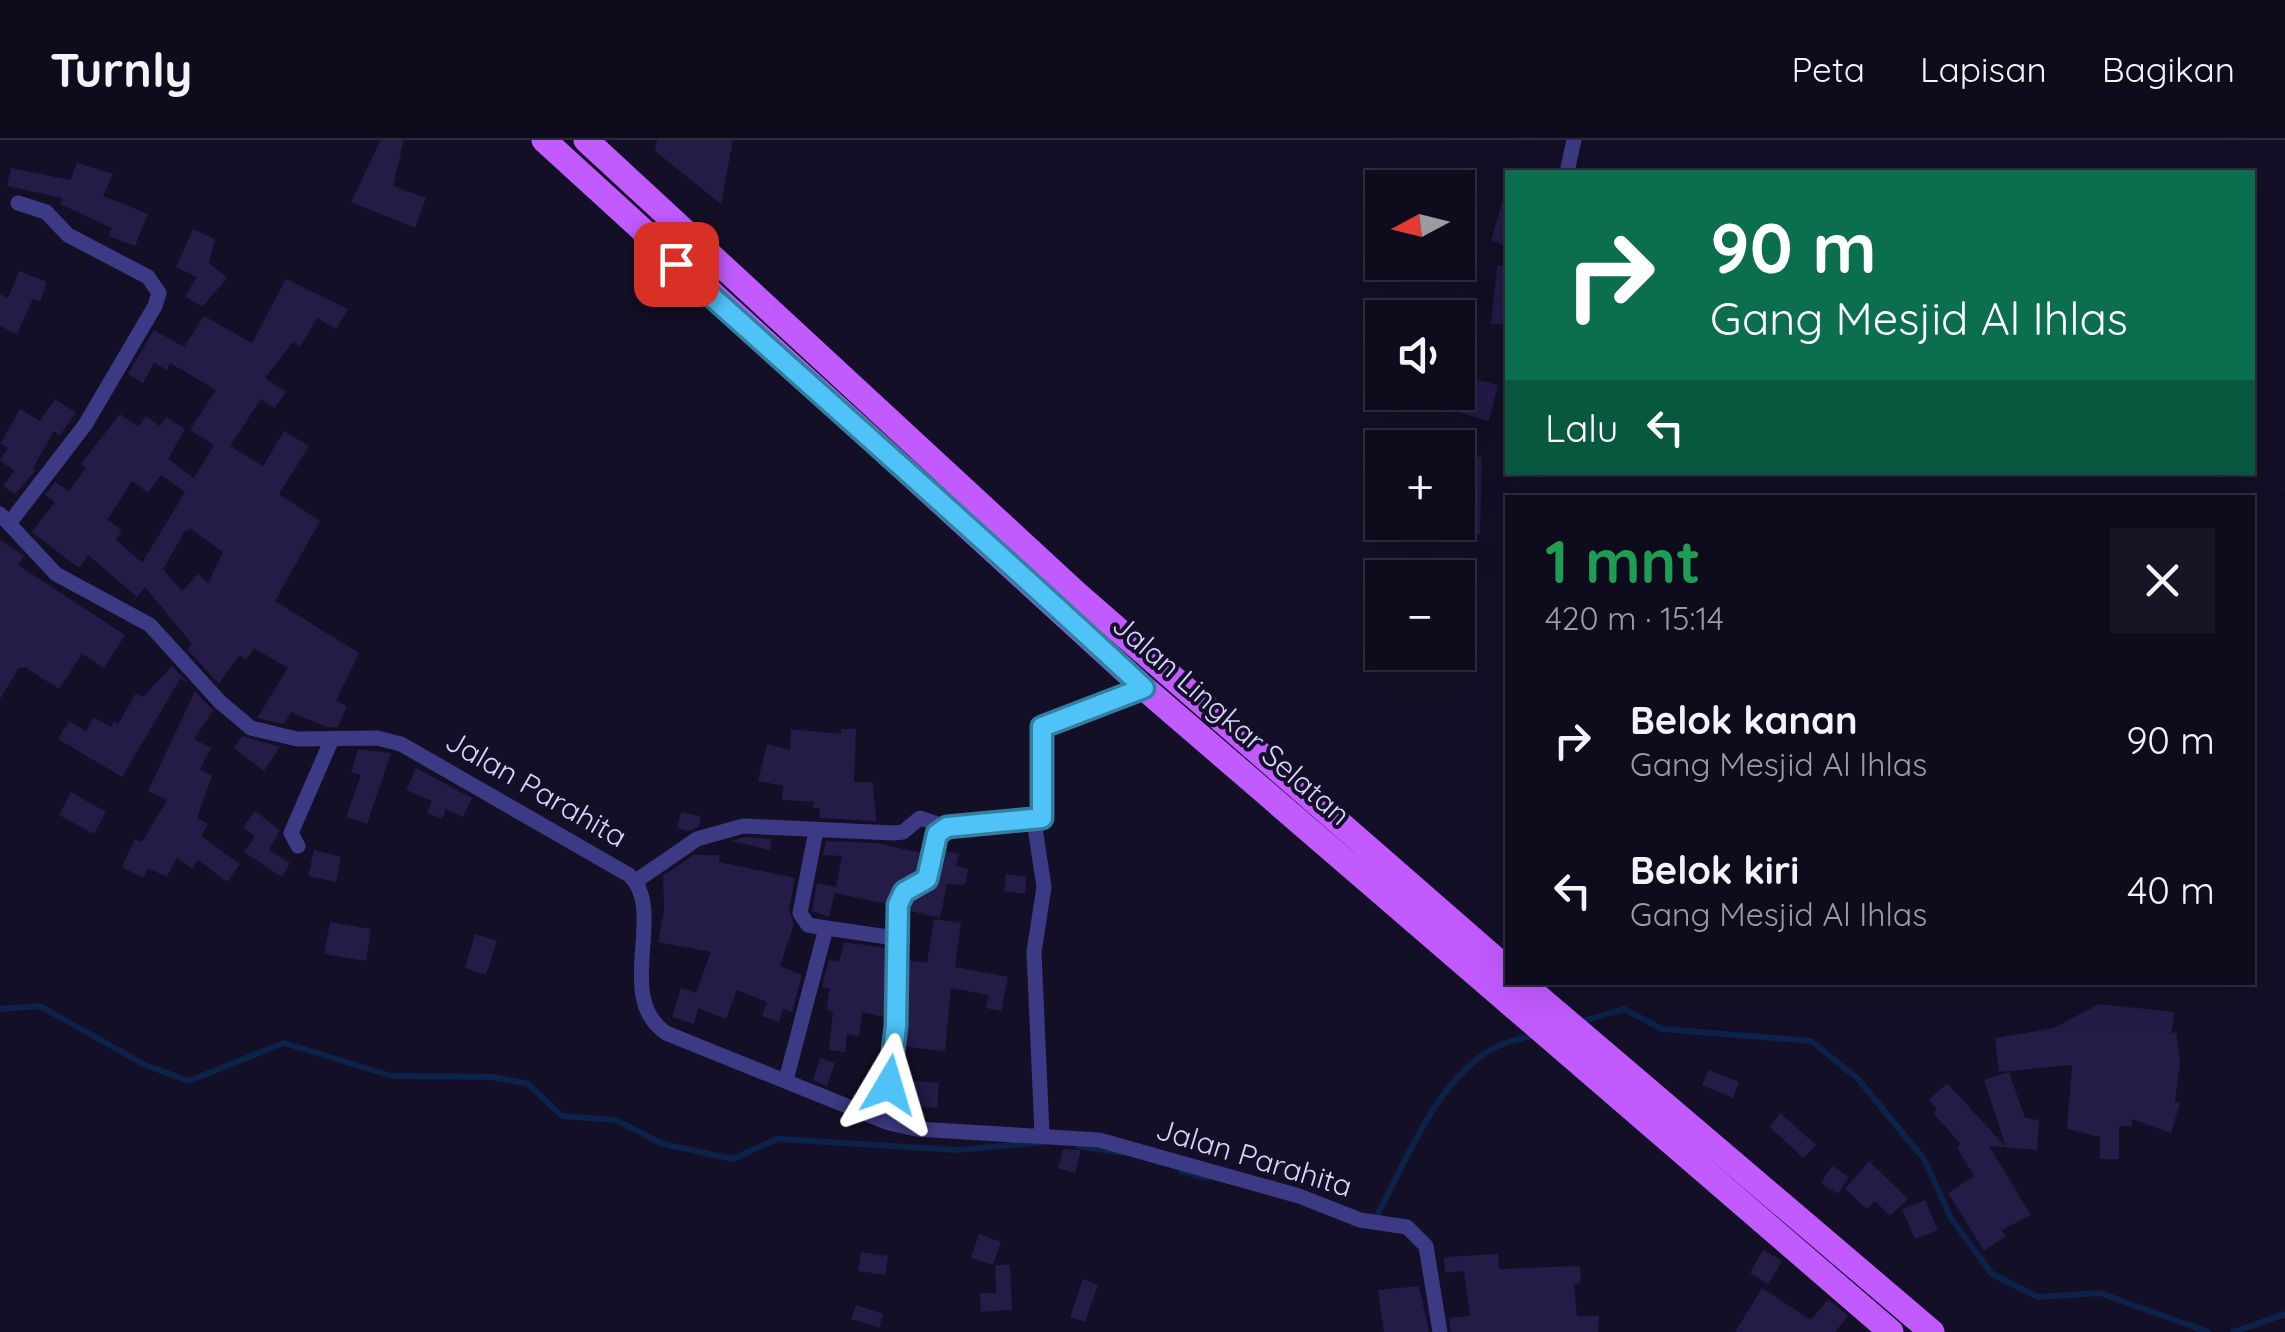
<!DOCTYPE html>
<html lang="id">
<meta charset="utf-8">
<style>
body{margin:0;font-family:Quicksand,sans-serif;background:#171425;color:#f1f3f6;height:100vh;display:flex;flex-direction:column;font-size:38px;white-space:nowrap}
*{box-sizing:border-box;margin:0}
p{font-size:32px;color:#9b9ba3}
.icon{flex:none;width:55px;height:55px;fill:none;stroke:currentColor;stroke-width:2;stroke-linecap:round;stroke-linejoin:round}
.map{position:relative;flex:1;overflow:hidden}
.sheet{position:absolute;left:1505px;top:355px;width:750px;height:490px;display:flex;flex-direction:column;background:#0e0b1c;border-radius:0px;box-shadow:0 10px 40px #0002,0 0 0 2px #2e2b3b}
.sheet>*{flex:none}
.hud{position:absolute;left:1505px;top:30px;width:750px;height:305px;border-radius:0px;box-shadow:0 10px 40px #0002,0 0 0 2px #2e2b3b;background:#0b6e4f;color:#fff;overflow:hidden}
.needle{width:65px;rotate:263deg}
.fabs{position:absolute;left:1365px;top:30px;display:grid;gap:20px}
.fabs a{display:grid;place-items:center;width:110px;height:110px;border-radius:0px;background:#0e0b1c;box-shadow:0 10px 40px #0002,0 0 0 2px #2e2b3b;font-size:50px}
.pin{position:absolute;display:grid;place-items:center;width:85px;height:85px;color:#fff;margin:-42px;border-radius:20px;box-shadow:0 5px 15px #0006}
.me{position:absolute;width:110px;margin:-55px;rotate:7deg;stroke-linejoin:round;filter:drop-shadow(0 0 8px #0008)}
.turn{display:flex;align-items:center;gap:35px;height:210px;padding:0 40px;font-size:45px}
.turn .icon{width:130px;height:130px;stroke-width:2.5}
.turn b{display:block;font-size:70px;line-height:85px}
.then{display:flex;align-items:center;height:95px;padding:0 40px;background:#0003;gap:20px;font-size:38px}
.round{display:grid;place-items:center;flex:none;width:105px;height:105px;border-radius:0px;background:#171425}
.summary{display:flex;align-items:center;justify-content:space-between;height:170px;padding:0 40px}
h1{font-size:60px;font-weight:700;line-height:75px;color:#1e9e55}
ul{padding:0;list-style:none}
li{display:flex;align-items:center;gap:30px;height:150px;padding:0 40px}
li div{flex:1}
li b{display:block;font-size:38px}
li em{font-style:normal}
header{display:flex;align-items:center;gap:60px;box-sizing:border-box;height:140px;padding:0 50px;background:#0e0b1c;border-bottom:2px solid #2e2b3b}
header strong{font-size:48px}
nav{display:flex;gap:55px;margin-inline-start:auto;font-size:35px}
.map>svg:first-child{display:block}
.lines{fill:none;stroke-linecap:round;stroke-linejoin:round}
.stream{stroke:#0c2248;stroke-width:6}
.building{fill:#241b47;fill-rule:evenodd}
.street{stroke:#3d3a85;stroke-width:15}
.primary{stroke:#c25bff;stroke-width:25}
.route-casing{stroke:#337fa1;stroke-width:25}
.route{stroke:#4fc3f7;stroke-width:18}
.labels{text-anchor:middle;stroke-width:8;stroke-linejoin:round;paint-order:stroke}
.street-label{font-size:30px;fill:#d9d4ff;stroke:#130f26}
</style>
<header>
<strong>Turnly</strong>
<nav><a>Peta</a><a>Lapisan</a><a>Bagikan</a></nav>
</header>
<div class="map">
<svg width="2285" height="1192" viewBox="0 0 2285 1192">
<rect width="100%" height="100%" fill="#130f26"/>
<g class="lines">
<!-- stream -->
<path class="stream" d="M0,869L40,866L145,925L189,941L284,903L392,936L493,937L528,944L562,976L616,980L663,1004L733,1019L777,999L958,1010L1047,1002
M1580,882L1624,869L1662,889L1811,901L1858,939L1924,1019L1951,1078L1992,1134L2038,1157L2100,1153L2208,1192
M1079,1006L1121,1013
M1181,1031L1207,1038
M1373,1083C1405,1025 1432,946 1490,910C1503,902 1520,899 1534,895
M2233,1192L2285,1174"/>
</g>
<!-- building -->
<path class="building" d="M381,0H404L393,46L426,58L415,88L351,62Z
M657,0H733L721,64L655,11Z
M77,23L113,34L103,56L148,74L135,106L109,96L112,88L60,64L62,58L7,46L11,28L70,40Z
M1503,59L1508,60V106L1491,101Z
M193,89L215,99L209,123L227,138L202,167L185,156L197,137L176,127Z
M1497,126H1508V185L1491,184Z
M19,131L47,142L40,162L33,159L17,194L0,186V154L8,158Z
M286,139L348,169L336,189L317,178L300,207L293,202L265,238L286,252L275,268L261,259L230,306L263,326L284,291L309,306L279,354L320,381L275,461L359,513L336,561L347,566L338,587H327L291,572L284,584L257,578L288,528L254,508L246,520L239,515L219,544L187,509L192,504L145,447L137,457L88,415L79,428L32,392L55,362L45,355L55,342L69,351L86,328L81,324L120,274L138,287L146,276L160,286L166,277L185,289L168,319L194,338L214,305L190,290L216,250L170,223L167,230L154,223L143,243L128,234L154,190L184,207L204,176L252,203ZM161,335L185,352L142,423L116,400L122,390L107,380L132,341L148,353ZM191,389L223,412L208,443L198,434L182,451L163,429L185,391Z
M1470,238L1498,245L1489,281L1461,273Z
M55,259L76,273L60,295L54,291L33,328L36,330L15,354L3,346L14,331L0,320L8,308L0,304L20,269L40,281Z
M1458,316L1482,317L1480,394H1458Z
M0,400L24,416L18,425L125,495L104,528L82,514L59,549L25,527L18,529L0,559Z
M172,526L187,542L180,539L122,637L58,599L69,581L86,591L93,577L111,587L114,581L118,584L136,553L143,557Z
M195,551L213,571L194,599L211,608L200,629L212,636L197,678L208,684L201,696L240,724L227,742L198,720L192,729L177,717L167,737L148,728L143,738L122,727L135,699L142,702L167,660L148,651Z
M791,589L841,594V589H856L854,642H873L876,681L819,678L820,668H813L814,662L782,660L783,646L758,641L767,604L790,610Z
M242,596L280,607L264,631L234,608Z
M358,609L391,613L367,684L346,677L361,635L351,632Z
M416,628L472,658L463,677L446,669L442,679L427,673L432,661L406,650Z
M71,652L106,672L94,694L59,675Z
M255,671L280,690L269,710L290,723L282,737L244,712L255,697L243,687Z
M681,672L701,676L699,687L689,691L677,688Z
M744,697L772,699L770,710L731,701Z
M826,701L876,703L921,713L917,732L897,744L887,764L835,753L842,716L823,715Z
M314,710L341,717L336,742L308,736Z
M945,711L959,714L956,726L968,729L965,745L947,744L940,778L910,771L913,761L937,745Z
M693,715H719V722L795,738L789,771L794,784L780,826L802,835L792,872L783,869L779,882L762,876L767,862L737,850L726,879L698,868L694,884L672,877L681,848L696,853L711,812L658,802L664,771L663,736Z
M1006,734L1027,737L1025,754L1004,751Z
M817,743L836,747L829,777L812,771Z
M934,779L961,783L955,827L1008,837L1001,871L986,868L989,855L951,848L945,911L906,907L908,820L927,823Z
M330,782L371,789L366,821L324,814Z
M475,794L497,801L486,835L465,828Z
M844,802L886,808L884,877L862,872L859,896L847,894L845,912L829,910L833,872L826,870L830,848L822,847L829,820L839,822Z
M2099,864L2175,872L2171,893L2176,892L2180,922L2175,962L2180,963L2171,993L2132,979V986H2119V1019H2100V997L2067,989L2072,925L1999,932L1995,898L2054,888Z
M820,918L835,923L827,946L813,940Z
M1708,930L1739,942L1733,958L1702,945Z
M2009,932L2025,978L2039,980L2037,1010L1989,1006L2031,1075L2002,1090L2006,1096L1984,1111L1948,1053L1974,1036L1957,1008L1961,1004L1933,973L1937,969L1929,960L1947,943L2006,1007L1984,940Z
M904,940L939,943L937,968L902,965Z
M1780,973L1816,1005L1803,1018L1770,987Z
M1063,1009L1081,1010L1075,1033L1058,1028Z
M1869,1021L1908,1059L1890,1076L1875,1061L1867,1069L1845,1049Z
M1832,1026L1849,1037L1838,1054L1821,1043Z
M1925,1060L1938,1090L1915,1099L1902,1069Z
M979,1094L1001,1102L993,1125L971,1118Z
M1763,1110L1782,1121L1768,1144L1750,1133Z
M861,1112L888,1116L885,1135L858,1131Z
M1498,1114L1499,1129L1580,1126L1581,1143L1574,1144L1577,1176H1599L1598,1192H1451L1449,1178L1470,1176L1464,1131L1445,1133L1444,1117Z
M995,1125H1010L1012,1170L981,1172L980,1153H996Z
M1083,1139L1098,1145L1085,1182L1070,1177Z
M1419,1146L1429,1192H1384L1378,1150Z
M1762,1148L1811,1180L1828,1159L1848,1176L1835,1192H1735Z
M856,1165L883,1174L879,1188L851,1179Z"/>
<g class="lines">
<!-- street -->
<path class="street" d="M1567,32L1574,0
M0,374L56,434L150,485L220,562L251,588L297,599L377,598L401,604L629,735C668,770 613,857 666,893L889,983L916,989L1099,1000L1299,1056L1360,1080L1407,1087L1426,1106L1440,1192
M11,381L85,285L155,166L159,153L148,137L68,95L46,72L18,63
M1034,681L1044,747L1034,812L1042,994
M298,706L291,693L332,599
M636,741L697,699L743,686L894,693L903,692L920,678L947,687
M826,788L895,798
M786,940L826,788L808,785L800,773L816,691
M881,980L895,905L898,765L904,753L927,739L937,693L947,687L1042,678V587L1144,548"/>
<!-- primary -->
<path class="primary" d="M544,0L1144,548L1891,1192
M586,0L1076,453L1508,830
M1521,842L1932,1192"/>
</g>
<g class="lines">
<defs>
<path id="route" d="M676,124C832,266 991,404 1144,548L1042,587V678L947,687L937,694L927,739L904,752L898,765L896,886L889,945"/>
</defs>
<!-- route casing -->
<use href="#route" class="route-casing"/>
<!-- route -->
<use href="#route" class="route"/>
</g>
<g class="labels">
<!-- street labels -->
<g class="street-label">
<text transform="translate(1231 580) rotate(41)" y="10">Jalan Lingkar Selatan</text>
<text transform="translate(536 649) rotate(30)" y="10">Jalan Parahita</text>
<text transform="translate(1254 1018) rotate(17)" y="10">Jalan Parahita</text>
</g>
</g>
</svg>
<div class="fabs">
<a><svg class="needle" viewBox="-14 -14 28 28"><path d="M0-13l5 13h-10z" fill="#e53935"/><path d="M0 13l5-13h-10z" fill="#9b9ba3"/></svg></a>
<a><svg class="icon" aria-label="sound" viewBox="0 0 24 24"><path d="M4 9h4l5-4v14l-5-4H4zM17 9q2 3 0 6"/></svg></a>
<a>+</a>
<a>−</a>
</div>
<div class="pin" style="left:676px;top:124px;background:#d93025"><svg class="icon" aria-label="arrive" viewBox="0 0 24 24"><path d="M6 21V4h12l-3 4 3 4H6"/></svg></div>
<svg class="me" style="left:889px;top:945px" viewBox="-20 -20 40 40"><path d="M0-17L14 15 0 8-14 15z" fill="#4fc3f7" stroke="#fff" stroke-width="4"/></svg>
<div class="hud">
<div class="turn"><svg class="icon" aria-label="right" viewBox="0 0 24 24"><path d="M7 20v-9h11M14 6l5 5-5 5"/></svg><div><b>90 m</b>Gang Mesjid Al Ihlas</div></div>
<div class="then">Lalu<svg class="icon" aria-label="left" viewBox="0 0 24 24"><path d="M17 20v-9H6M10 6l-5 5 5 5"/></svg></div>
</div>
<section class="sheet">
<div class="summary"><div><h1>1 mnt</h1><p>420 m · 15:14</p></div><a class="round"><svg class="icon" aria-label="close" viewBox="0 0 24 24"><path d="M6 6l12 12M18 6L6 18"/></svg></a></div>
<ul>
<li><svg class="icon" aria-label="right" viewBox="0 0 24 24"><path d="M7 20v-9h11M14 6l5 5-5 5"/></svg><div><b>Belok kanan</b><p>Gang Mesjid Al Ihlas</p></div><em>90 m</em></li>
<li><svg class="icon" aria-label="left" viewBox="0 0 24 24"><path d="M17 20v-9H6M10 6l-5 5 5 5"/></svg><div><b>Belok kiri</b><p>Gang Mesjid Al Ihlas</p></div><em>40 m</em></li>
</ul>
</section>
</div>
